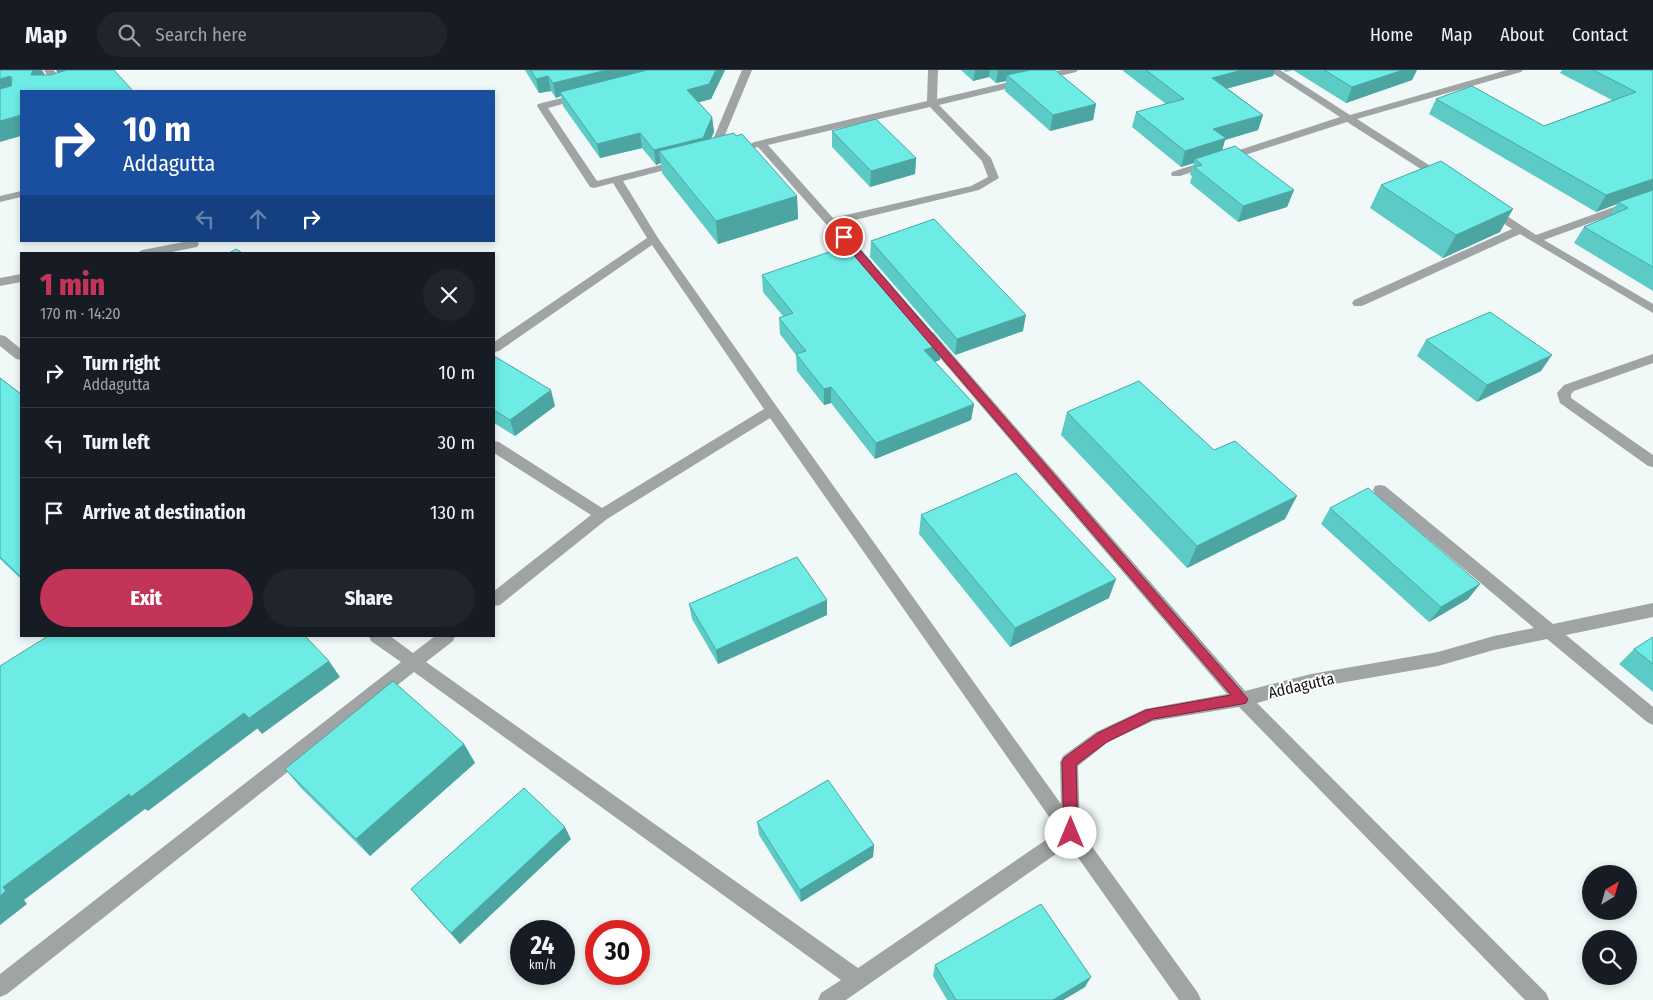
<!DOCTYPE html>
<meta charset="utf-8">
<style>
body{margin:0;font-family:"Fira Sans Condensed",sans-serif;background:#20242c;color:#f1f3f6;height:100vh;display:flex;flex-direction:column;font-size:19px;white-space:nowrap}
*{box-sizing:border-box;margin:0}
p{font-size:16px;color:#9ea1a6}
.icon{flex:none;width:28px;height:28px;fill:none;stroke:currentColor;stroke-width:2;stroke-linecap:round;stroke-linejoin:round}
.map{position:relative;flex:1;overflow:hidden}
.details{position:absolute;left:20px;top:182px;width:475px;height:385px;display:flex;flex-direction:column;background:#171b24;border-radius:0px;box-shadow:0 2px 8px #0003}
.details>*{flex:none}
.hud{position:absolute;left:20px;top:20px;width:475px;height:152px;border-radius:0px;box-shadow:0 2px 8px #0003;background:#1a4fa0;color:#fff;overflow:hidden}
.needle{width:32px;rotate:37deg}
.tools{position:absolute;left:1582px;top:795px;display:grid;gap:10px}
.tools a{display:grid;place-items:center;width:55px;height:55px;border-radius:50%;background:#171b24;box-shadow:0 2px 8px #0003;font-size:25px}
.speed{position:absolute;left:510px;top:850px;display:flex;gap:10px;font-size:25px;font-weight:700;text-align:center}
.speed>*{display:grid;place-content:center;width:65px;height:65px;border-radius:50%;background:#171b24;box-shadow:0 2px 8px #0003;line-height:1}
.speed small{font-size:12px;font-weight:400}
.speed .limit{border:8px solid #d22;background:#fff;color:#111}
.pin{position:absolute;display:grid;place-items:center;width:42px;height:42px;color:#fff;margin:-21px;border:2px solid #fff;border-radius:50%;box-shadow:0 1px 5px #0007}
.me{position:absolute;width:55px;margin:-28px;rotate:0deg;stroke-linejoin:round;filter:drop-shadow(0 0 4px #0008)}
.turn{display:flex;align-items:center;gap:18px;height:105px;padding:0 20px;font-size:22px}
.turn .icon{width:65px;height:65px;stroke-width:2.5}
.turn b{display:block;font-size:35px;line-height:42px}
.lanes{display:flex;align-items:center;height:48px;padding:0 20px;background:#0003;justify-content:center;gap:25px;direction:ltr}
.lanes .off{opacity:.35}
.round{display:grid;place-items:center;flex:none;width:52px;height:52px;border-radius:26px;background:#20242c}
.overview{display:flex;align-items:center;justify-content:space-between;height:85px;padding:0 20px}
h1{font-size:30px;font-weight:800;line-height:38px;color:#c43459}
.action{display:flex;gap:10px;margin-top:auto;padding:10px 20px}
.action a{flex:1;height:58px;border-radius:30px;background:#c43459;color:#fff;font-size:20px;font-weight:800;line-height:58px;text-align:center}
.action a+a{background:#20242c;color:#f1f3f6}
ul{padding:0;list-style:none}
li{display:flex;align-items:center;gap:15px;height:70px;padding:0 20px;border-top:1px solid #363941}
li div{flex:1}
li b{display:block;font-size:19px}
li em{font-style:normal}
header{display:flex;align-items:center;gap:30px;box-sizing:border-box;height:70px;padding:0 25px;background:#171b24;border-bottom:1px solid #363941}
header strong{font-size:24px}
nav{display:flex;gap:28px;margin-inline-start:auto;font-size:18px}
.search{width:350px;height:45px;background:#20242c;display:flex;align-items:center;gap:12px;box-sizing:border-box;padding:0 18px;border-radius:28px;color:#9ea1a6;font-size:19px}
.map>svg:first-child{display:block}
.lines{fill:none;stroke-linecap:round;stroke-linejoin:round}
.minor{fill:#a1a4a4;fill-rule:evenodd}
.wall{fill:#5dcbc5}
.shaded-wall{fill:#4ca5a0}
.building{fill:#6cece5;stroke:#4ca5a0}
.route{fill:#c43459;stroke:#7f223a}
.labels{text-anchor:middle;stroke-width:4;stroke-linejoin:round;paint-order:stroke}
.street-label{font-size:16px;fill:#151717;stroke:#fff}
</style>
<header>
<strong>Map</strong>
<div class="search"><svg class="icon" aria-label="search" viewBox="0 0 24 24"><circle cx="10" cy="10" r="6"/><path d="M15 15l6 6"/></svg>Search here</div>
<nav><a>Home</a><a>Map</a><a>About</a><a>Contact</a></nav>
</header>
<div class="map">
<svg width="1653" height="930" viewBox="0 0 1653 930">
<rect width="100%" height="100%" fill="#f1f9f8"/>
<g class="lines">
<!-- minor -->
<path class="minor" d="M44,0H54L65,18L64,20H56Z
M742,0H752L717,84L712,87L708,86L707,84Z
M928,0H938L937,29L1061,0H1078L1076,2L939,35L991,88L999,108L979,120L838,154L872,192L866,196L862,195L758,77L754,78L749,75L754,72L927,31ZM930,37L982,91L988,107L971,116L833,148L768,75Z
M1268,0H1280L1350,45L1507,0H1523L1521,2L1357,49L1446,106L1447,108L1446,110H1438L1347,52L1180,106H1172L1171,104L1172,102L1340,47Z
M581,23L586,26L585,28L548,38L597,111L680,90L685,93L684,95L623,111L658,168L777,337L1061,734L1060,692L1063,686L1096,662L1145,639L1227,624L923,268L922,265L923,262H933L1245,621L1311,604L1438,582L1494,566L1534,558L1375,424L1373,420L1375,416L1380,415L1385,416L1553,554L1653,533V547L1566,565L1653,637V655L1647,652L1547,569L1494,580L1438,596L1311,618L1257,633L1546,923L1549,930H1525L1239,637L1153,651L1108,672L1078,696L1080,760L1198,923L1201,930H1179L1069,775L846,930H818L821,923L841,910L414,602L7,924L0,927V904L401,592L371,571L369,566H390L413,583L435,566H455L453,571L426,592L858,898L1059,761L770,348L607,449L500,535L494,536V521L591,445L494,383V371L499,372L602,438L764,339L652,175L499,281L494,282V272L647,168L613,113L594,118L590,117L537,36L538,34Z
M21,121V127L0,132V126Z
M1653,123V130L1544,170L1653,234V243L1520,164L1362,236H1354L1352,233L1354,230L1512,159L1487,142L1485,140L1487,138H1495L1536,165Z
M189,171H197L199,174L197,177L162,184H136L142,180Z
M21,204V212L0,216V208Z
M0,265L5,266L21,279V290L16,289L0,276Z
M1653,284V293L1574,321L1571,324V328L1653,385V397L1648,396L1560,333L1557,323L1564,315Z"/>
</g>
<!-- wall -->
<path class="wall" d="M525,0H725L711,29L698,32L712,47L714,62L711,68L797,126L798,149L718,174L662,103L661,93L656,95L642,78L600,88L563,36L561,26L556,28L551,21L539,23Z
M961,0H1055L1096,34L1093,50L1050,61L1005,21L1006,11L996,13L989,7L973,11Z
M1122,0H1275L1273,6L1227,18L1263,45L1258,60L1225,70L1222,80L1294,120L1287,137L1238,152L1190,113L1192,106L1190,105L1194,93L1181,97L1132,57L1136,42L1166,34Z
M1283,0H1417L1412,10L1346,33L1293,0L1286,2Z
M1562,0H1653V221L1574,173L1584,157L1609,146L1617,134L1596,142L1429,44L1436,29L1544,56L1612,30L1560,3Z
M832,61L916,88L915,104L870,117L832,77Z
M1381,115L1500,162L1443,188L1370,138Z
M871,171L1023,261L955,285L870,187Z
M762,205L940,290L935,292L974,334L971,350L875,389L831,333L824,335L797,301L796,285L780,264L779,248L783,246L763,222Z
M1426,270L1541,301L1477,332L1417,286Z
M494,286L555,336L515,366L494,353Z
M0,308L21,324V509L0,489Z
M1067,342L1214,380L1285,449L1187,498L1061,365Z
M1330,438L1480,514L1468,529L1429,552L1321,454Z
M921,445L1109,528L1010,577L919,464Z
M689,534L827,545L718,594L692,549Z
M1653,567V622L1619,594L1634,579Z
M464,674L475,693L370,786L301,718L285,699Z
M757,752L874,775L873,787L801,832L759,765Z
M571,769L460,874L420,830L411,819Z
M935,895L1085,917L1063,930H947L933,906Z"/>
<!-- shaded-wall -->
<path class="shaded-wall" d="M33,0H42L51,15L31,5Z
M56,0H102L63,12Z
M607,0H668L560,22L561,26L556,28L553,13Z
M716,0H725L711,29L689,35L687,20Z
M975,0H990L989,7L973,11Z
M998,0H1038L1007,5L1006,11L996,13Z
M1242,0H1275L1273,6L1208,24L1212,8Z
M1403,0H1417L1412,10L1346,33L1352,17Z
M10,6L20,24L0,30V9Z
M548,6L551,21L539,23L536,9Z
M1096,34L1093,50L1050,61L1053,45Z
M21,45V66L0,72V51Z
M1263,45L1258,60L1225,70L1221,84L1195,89L1194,93L1181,97L1185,81L1213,59Z
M712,47L714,62L705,82L659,81L661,93L656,95L654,80Z
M640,63L642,78L600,88L597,74Z
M916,88L915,104L870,117L871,101Z
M1653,109V122L1618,132L1617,134L1596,142L1606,125Z
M1294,120L1287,137L1238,152L1243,136Z
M797,126L798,149L718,174L716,151Z
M1513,139L1500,162L1443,188L1456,165Z
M1026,245L1023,261L955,285L957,269Z
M942,274L940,290L923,296L924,280Z
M1552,285L1541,301L1477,332L1487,315Z
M831,317V333L824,335V319Z
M551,320L555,336L515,366L510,350Z
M974,334L971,350L875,389L876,373Z
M1297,426L1285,449L1187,498L1197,476Z
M1116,509L1109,528L1010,577L1015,558Z
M1480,514L1468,529L1429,552L1441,537Z
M827,530V545L718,594L716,580Z
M329,591L340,607L262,664L249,648Z
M244,643L258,658L148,741L145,739L24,830L27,834L0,855V826L3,817L129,724Z
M464,674L475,693L370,786L356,769Z
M565,757L571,769L460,874L451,863Z
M874,775L873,787L801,832L800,820Z
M1091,907L1085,917L1063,930H1053Z"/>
<!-- building -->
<path class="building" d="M0,0H33L31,5H50L67,0H114L133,21H21V45L0,51V19L11,16L12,8L10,6L0,9Z
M531,0H607L553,13L548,6L536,9Z
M647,0H716L709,14L687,20L712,47L703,68L654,80L640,63L597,74L560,22Z
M1030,0H1055L1096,34L1053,45L1007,5Z
M1146,0H1242L1212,8L1263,45L1213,59L1226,68L1185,81L1136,42L1184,29Z
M1324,0H1403L1352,17Z
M1593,0H1653V109L1606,125L1436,29L1472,16L1544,56L1636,22Z
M876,49L916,88L871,101L832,61Z
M734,63L736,66L742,64L797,126L716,151L659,81Z
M1235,76L1294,120L1243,136L1194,97L1202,95L1195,89Z
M1441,91L1513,139L1456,165L1381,115Z
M1653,120V197L1584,157L1628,138L1618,132Z
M934,149L1026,245L957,269L871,171Z
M857,176L942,274L924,280L974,334L876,373L831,317L824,319L796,284L806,281L779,248L793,243L762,205L835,180L837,182Z
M236,179L244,184H227Z
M1490,242L1552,285L1487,315L1426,270Z
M494,286L551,320L510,350L494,340Z
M0,308L21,324V507L0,487Z
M1139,311L1214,380L1235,371L1297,426L1197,476L1067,342Z
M1016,403L1116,509L1015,558L921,445Z
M1368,418L1480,514L1441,537L1330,438Z
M797,487L827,530L716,580L689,534Z
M48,566H305L329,591L249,648L244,643L131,727L129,724L3,817L6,821L0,826V596Z
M1653,567V594L1634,579Z
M393,611L464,674L356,769L285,699Z
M828,710L874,775L800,820L757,752Z
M524,718L565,757L451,863L411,819Z
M1041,834L1091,907L1053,930H956L935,895Z"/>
<!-- route -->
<path class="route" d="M844,164L847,165L1248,629L1246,633L1242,634L1153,649L1107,672L1076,695L1078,763L1076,768L1071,770L1066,768L1064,763L1062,692L1064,688L1098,663L1146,640L1231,625L840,169L839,167Z"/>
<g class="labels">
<!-- street labels -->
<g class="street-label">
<text transform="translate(1301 615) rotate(-13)" y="6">Addagutta</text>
</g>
</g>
</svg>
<div class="tools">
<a><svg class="needle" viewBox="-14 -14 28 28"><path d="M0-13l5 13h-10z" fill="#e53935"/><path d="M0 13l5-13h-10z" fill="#9ea1a6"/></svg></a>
<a><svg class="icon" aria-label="search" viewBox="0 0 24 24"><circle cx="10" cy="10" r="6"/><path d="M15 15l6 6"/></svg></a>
</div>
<div class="speed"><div>24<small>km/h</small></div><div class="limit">30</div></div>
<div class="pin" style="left:844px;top:167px;background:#d93025"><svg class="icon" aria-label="arrive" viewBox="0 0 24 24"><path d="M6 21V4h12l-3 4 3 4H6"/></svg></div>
<svg class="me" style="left:1071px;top:763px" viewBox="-20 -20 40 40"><circle r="19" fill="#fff"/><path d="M0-13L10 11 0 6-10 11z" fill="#c43459"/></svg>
<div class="hud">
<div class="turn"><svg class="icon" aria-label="right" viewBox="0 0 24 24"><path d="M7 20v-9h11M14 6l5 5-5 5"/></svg><div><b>10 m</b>Addagutta</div></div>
<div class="lanes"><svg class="icon off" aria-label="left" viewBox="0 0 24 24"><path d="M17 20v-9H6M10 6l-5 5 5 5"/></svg><svg class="icon off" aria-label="ahead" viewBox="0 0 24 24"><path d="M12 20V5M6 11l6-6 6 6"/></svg><svg class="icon" aria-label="right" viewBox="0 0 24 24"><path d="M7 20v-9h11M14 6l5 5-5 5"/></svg></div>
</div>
<section class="details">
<div class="overview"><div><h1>1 min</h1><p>170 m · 14:20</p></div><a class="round"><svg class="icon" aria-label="close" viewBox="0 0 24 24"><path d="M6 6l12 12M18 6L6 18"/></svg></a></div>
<ul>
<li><svg class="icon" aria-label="right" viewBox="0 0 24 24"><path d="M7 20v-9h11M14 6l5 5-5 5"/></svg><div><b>Turn right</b><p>Addagutta</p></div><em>10 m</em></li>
<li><svg class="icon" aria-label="left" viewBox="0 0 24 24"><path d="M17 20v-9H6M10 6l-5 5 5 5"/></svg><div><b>Turn left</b></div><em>30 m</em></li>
<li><svg class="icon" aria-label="arrive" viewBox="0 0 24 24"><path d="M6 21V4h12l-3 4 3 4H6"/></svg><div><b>Arrive at destination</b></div><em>130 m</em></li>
</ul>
<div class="action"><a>Exit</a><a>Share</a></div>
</section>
</div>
